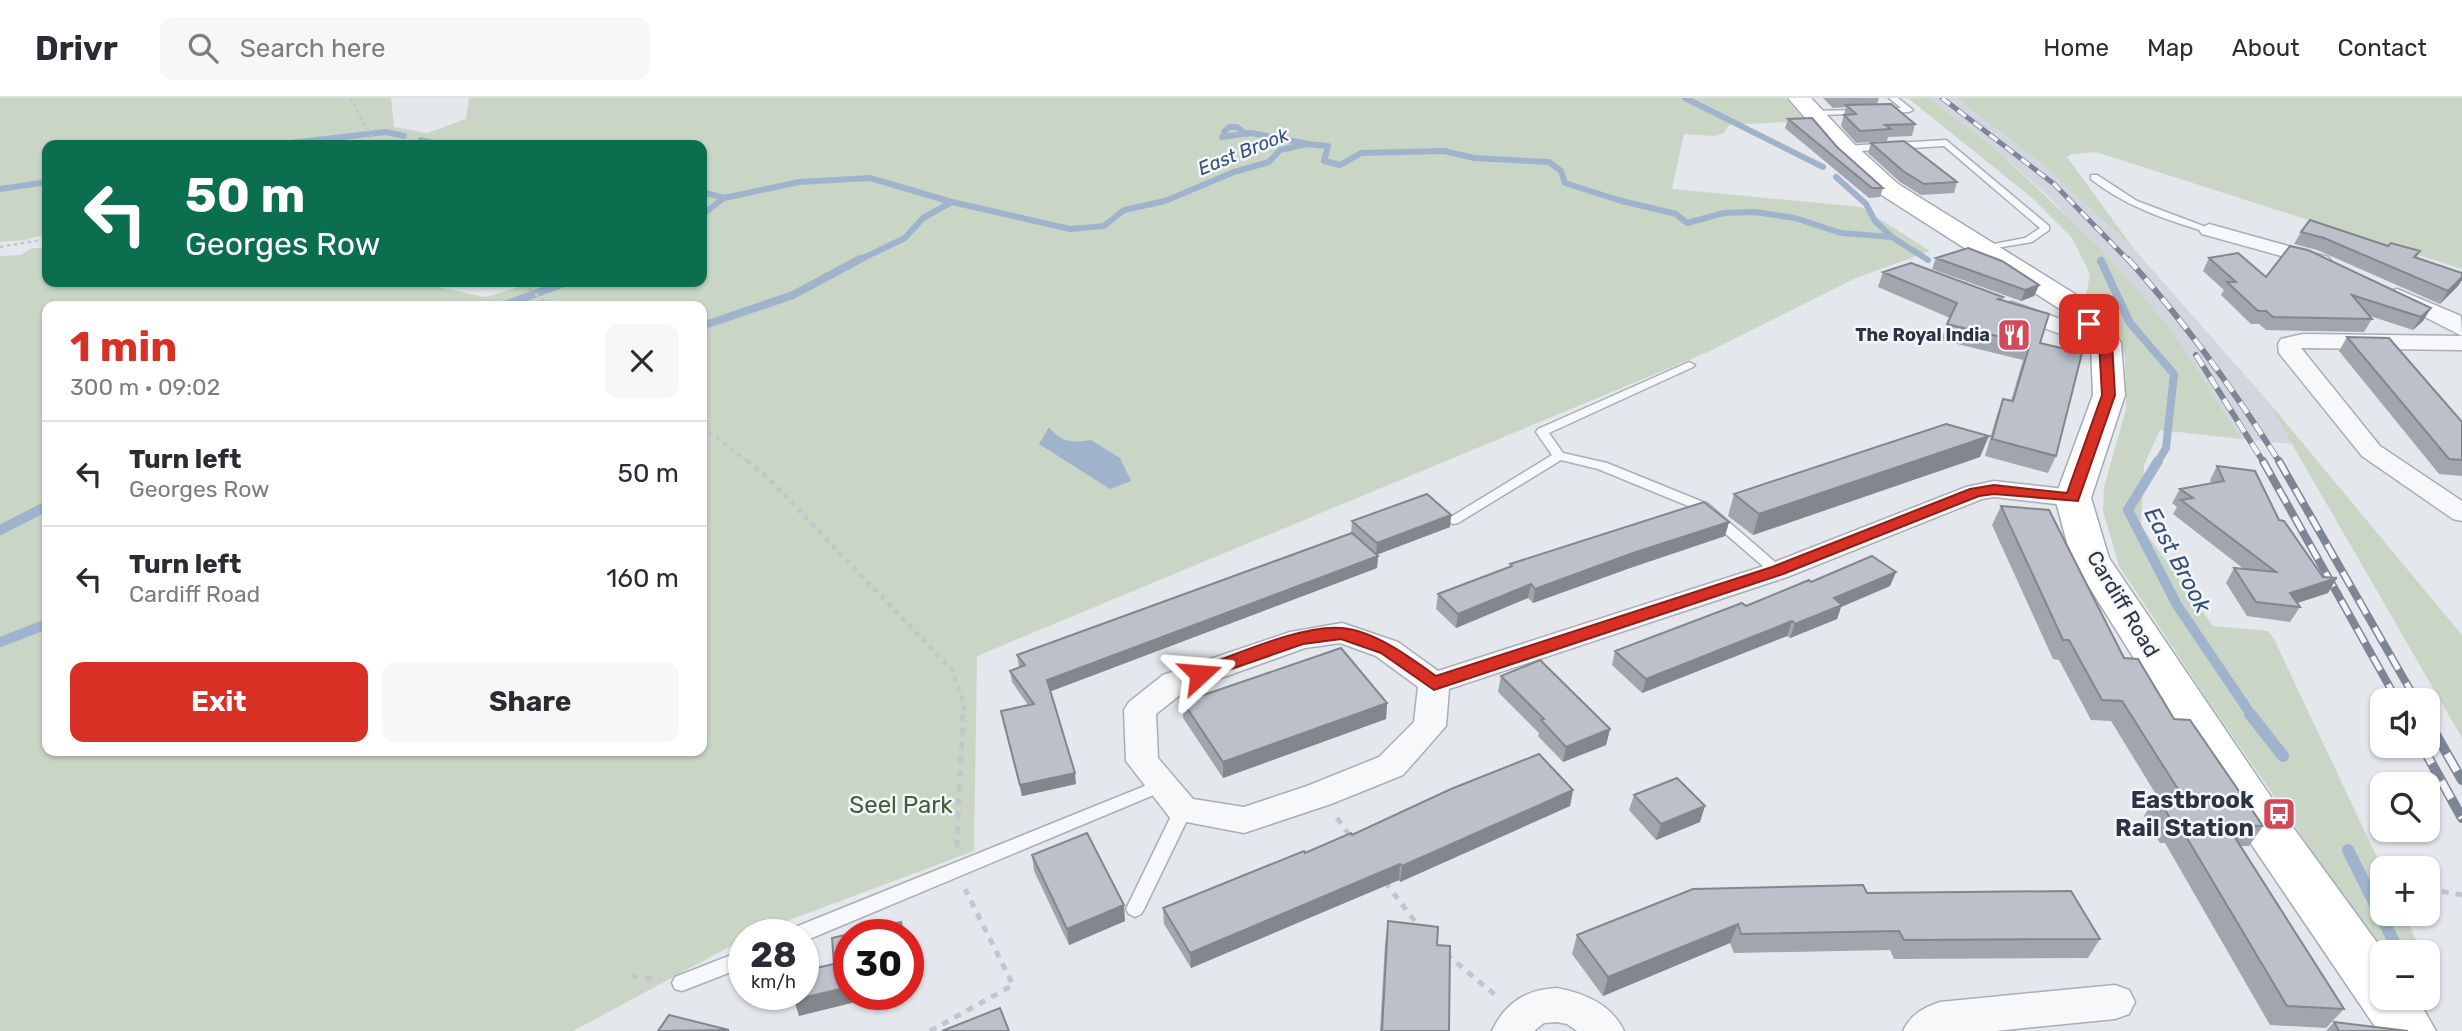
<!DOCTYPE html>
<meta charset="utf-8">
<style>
body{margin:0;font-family:Rubik,sans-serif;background:#f7f7f7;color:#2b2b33;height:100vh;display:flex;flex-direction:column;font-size:26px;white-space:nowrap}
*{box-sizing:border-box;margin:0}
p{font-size:23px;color:#7c7c81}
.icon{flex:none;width:38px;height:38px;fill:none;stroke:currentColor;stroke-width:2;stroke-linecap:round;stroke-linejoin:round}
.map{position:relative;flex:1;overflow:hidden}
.side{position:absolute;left:42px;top:203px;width:665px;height:455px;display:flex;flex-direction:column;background:#fff;border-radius:14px;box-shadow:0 2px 5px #0004}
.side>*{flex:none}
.guide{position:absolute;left:42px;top:42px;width:665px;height:147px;border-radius:14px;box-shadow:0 2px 5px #0004;background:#0b6e4f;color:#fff;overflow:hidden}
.buttons{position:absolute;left:2370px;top:590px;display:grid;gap:14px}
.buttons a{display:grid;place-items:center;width:70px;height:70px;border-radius:14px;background:#fff;box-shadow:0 2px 5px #0004;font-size:35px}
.speed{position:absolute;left:728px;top:821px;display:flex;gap:14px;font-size:35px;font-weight:700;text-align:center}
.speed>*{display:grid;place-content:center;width:91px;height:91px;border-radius:50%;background:#fff;box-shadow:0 2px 5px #0004;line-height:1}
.speed small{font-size:18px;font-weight:400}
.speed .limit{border:10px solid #d22;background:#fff;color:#111}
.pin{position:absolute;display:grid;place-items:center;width:60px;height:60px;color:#fff;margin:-30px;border-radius:14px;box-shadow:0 4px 10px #0006}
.me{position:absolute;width:77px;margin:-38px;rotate:71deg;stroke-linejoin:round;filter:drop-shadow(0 0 5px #0008)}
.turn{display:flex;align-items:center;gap:24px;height:147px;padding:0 28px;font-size:32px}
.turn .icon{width:91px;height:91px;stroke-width:2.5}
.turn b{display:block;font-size:49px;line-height:60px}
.round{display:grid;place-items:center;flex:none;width:74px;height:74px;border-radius:14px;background:#f7f7f7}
.summary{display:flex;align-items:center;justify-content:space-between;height:119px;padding:0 28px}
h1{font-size:42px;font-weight:700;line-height:52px;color:#d93025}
.action{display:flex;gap:14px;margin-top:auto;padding:14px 28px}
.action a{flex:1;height:80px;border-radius:14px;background:#d93025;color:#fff;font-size:28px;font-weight:700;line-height:80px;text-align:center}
.action a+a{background:#f7f7f7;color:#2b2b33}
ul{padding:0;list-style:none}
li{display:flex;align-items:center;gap:21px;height:105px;padding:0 28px;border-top:2px solid #e1e1e2}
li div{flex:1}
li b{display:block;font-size:26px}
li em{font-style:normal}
header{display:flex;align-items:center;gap:42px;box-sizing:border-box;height:98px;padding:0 35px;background:#fff;border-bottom:2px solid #e1e1e2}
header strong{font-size:33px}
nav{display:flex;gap:38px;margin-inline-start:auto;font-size:24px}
.search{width:490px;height:63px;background:#f7f7f7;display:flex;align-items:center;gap:18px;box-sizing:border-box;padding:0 24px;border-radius:14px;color:#7c7c81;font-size:26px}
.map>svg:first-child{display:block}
.built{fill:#d2d6de}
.green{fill:#c9d6c5;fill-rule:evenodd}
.water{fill:#9fb4cc}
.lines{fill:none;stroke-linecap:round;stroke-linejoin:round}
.stream-far3{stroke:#9fb4cc;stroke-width:6}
.stream-far2{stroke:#9fb4cc;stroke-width:8}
.stream-far1{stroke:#9fb4cc;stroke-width:10}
.stream{stroke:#9fb4cc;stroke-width:12}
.service-casing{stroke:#a9aeb7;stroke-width:3}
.minor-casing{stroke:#a9aeb7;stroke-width:3}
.primary-casing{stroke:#a3abb8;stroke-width:3}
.path-far3{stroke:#c2c5cb;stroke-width:2.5;stroke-dasharray:3.5 3.5;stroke-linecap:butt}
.path-far2{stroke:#c2c5cb;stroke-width:3.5;stroke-dasharray:4.5 4.5;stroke-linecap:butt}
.path-far1{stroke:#c2c5cb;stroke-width:4.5;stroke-dasharray:5 5;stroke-linecap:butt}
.path{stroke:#c2c5cb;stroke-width:5;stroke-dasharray:7 7;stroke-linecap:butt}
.service{fill:#f7f8fa;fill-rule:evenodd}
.minor{fill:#f7f8fa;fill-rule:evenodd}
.primary{fill:#fff;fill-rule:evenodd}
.rail-far3-casing{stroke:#7d8696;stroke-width:5}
.rail-far2-casing{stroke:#7d8696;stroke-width:6}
.rail-far1-casing{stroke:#7d8696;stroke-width:8}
.rail-casing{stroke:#7d8696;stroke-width:10}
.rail-far3{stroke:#f4f6f9;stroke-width:3.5;stroke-dasharray:10;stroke-linecap:butt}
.rail-far2{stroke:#f4f6f9;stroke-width:4.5;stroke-dasharray:13;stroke-linecap:butt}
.rail-far1{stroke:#f4f6f9;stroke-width:5;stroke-dasharray:16;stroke-linecap:butt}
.rail{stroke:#f4f6f9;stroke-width:7;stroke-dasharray:20;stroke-linecap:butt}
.wall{fill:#a1a5ae}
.shaded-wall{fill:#83868d}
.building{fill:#bbc0ca;stroke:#83868d;stroke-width:2}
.route{fill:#d93025;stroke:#8d1f18;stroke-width:2}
.labels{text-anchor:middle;stroke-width:5;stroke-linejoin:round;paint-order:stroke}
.far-poi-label{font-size:18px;font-weight:bold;fill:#2b3445;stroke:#f4f6f9;text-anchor:end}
.far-water-label{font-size:19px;font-style:italic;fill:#34527a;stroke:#f4f6f9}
.street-label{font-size:21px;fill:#2b3445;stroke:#f4f6f9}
.water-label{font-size:23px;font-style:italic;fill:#34527a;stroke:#f4f6f9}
.near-poi-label{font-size:24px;font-weight:bold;fill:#2b3445;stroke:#f4f6f9;text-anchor:end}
.near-park-label{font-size:24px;fill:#3f6138;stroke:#f4f6f9}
</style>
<header>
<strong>Drivr</strong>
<div class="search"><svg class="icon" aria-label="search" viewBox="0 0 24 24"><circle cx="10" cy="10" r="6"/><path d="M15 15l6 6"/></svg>Search here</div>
<nav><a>Home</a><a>Map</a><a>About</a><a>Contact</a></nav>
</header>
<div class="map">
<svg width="2462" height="933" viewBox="0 0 2462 933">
<rect width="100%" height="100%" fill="#e4e7ec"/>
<!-- built -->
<path class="built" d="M1929,0H1956L2045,68L2134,151L2266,301L2292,346L2241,341L2173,234L2052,102L1996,51Z"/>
<!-- green -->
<path class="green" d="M0,0H391L394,29L427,35L466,21L469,0H1785L1806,23L1729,27L1724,35L1715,38L1684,36L1672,91L1861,109L1930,153L1856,180L1708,254L977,558L974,753L752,836H744V841L573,933H0V158L21,157L32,150H47V184H414L485,199L536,184H702V47H47V136L25,142L0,144ZM47,208H702V653H47Z
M1908,0H1929L1996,51L2100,150L2173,234L2241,341L2160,332L2144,367L2141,428L2213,528L2268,533L2274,541L2382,770V816H2404L2422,854H2382L2209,604L2119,468L2103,413L2104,389L2126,311L2125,257L2115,234L2085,204L2090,176L2072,140L2032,100Z
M1956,0H2462V171L2096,54L2072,56L2067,59L2134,151L2045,68Z
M2266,301L2462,537V640L2292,346Z"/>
<!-- water -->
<path class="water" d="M1049,329C1061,345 1073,345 1091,342L1120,360L1131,383L1110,391L1039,346Z"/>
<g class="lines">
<!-- stream-far3 -->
<path class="stream-far3" d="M1685,0L1823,69
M1224,34L1229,29H1237L1246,36
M1222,39L1251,35L1304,45
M421,42L441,47
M273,47L386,34L404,38
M454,47H496
M1836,79L1866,106L1875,123L1892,139
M0,91L47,84
M702,94L724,100L799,84L870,80L952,104L1070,131L1104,128L1124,112L1165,103L1234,74L1269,64L1280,52L1307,46L1328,48L1324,63L1340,67L1361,55L1444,53L1474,60L1549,64L1561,73L1565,85L1618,102L1676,116L1687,125L1724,115L1755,114L1795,120L1841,135L1892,139L1928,162
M702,117L724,100
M857,163L905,140L923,120L952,104"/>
<!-- stream-far2 -->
<path class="stream-far2" d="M2101,163L2130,225L2174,276L2166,350L2157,365
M502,208L567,184
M702,228L793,197L860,161"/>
<!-- stream-far1 -->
<path class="stream-far1" d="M2158,363L2128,412L2177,507L2252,618
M0,432L47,408
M0,544L47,526"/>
<!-- stream -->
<path class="stream" d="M2250,616L2283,658
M2348,752L2399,854"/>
<defs>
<path id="service" d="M1889,0H1898L1913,12L1909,14L1878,15V11H1881L1901,10Z
M1861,12L1865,14L1864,16L1811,17L1807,15L1811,13Z
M1946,42L2049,128V132L2032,144L1978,153V149L2025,140L2040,130L1944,48L1845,54L1841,51L1845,48Z
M2091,77H2097L2137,103L2214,132L2206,134C2164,121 2125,108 2091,81Z
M1689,264L1695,267L1693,269L1549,335L1563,355L1607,365L1708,406L1782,470L1784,473L1782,476H1772L1698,412L1598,371L1561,362L1458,425L1453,426L1446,422L1552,357L1536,334L1538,331Z
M1162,681L1168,683L1170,687L1168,691L807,842L803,843V836H791L793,830Z
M1183,705L1189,707L1192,712L1144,811L1141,816L1135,819L1129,816L1126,811L1174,712L1177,707Z
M744,852V869L682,893L675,891L672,885L675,879Z"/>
<path id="minor" d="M2209,126L2328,159L2331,163L2328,167L2321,169L2202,136L2199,132Z
M2397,191L2461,218L2462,238L2390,201L2386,197L2390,193Z
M2012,204L2114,240L2117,245L2114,250H2098L2004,215L2001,210L2004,205Z
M2303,236L2462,238V252L2301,250L2380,348L2462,403V423L2453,421L2362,358L2279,255L2278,246L2281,241Z
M1994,383L2073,392L2082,394L2086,400L2082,406L2073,408L1994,399L1982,401L1787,479L1449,591L1446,628L1403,677L1331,706L1244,735L1171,721L1126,663L1124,612L1129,604L1163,577L1290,534L1342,525L1398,544L1438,573L1767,467L1966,389ZM1340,545L1376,558L1418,589L1414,624L1379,659L1307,688L1244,709L1193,701L1158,660L1156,616L1185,593L1305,550Z
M2115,887L2129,892L2135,904L2129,916L2115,921L1995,933H1903C1911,916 1923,910 1940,904Z
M1556,890C1585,895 1611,906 1624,933H1577L1567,926L1556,924L1544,925L1534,933H1492C1505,905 1525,892 1556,890Z"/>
<path id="primary" d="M1788,0H1811L1854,46L1898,86L2083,201L2117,238L2121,245L2125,297L2091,400L2109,460L2273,702L2384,854L2382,900H2417L2436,933H2378L2239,728L2071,460L2055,400L2093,297L2091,246L2063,213L1880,96L1836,56Z"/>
</defs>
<!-- service casing -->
<use href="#service" class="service-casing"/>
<!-- minor casing -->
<use href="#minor" class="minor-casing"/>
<!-- primary casing -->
<use href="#primary" class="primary-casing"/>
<!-- path-far3 -->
<path class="path-far3" d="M350,0L376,47
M0,149L47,141"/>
<!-- path-far2 -->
<path class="path-far2" d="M521,184L550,208
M702,328L749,365"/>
<!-- path-far1 -->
<path class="path-far1" d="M747,363L767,379L951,571L964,605L963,618"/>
<!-- path -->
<path class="path" d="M1337,720L1350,738
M957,749L963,616
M1385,784L1420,830
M2428,791L2462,797
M1446,856L1499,900
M631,878L660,882
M930,933L1013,887L965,791"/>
<!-- service -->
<use href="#service" class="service"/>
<!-- minor -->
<use href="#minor" class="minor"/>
<!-- primary -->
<use href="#primary" class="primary"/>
<defs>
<path id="rail-far3" d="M1942,0L2054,86L2129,163"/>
<path id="rail-far2" d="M2128,161C2185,224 2234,292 2280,365
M2196,257L2264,365"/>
<path id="rail-far1" d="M2263,363L2397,602
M2279,363L2416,602"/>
<path id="rail" d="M2427,621L2462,682
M2422,648L2462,720"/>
</defs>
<!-- rail-far3 casing -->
<use href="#rail-far3" class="rail-far3-casing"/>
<!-- rail-far2 casing -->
<use href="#rail-far2" class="rail-far2-casing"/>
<!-- rail-far1 casing -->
<use href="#rail-far1" class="rail-far1-casing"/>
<!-- rail casing -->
<use href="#rail" class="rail-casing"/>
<!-- rail-far3 -->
<use href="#rail-far3" class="rail-far3"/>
<!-- rail-far2 -->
<use href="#rail-far2" class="rail-far2"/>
<!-- rail-far1 -->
<use href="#rail-far1" class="rail-far1"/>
<!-- rail -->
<use href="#rail" class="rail"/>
</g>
<!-- wall -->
<path class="wall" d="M1823,0H1879L1877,6L1915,26L1912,38L1888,39L1887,43L1856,45L1841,28L1846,9L1833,10Z
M1788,21L1837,49L1883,90L1880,99L1869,100L1785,30Z
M1871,45L1957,84L1954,95L1921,97L1900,84L1868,55Z
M2301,134L2420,153L2417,159L2462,175V182L2458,188L2440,206L2317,152L2294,146Z
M1936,160L2039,187L2034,198L2021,203L1932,171Z
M2209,160L2266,179L2431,210L2423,223L2413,232L2370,218L2372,221L2364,234L2266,232L2259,226H2251L2221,197L2224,192L2203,173Z
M1883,174L2001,202L2040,245L2056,358L2048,375L1985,358L1997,317L2003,301L2011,303L2023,262L1941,242L1950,220L1878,189Z
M2347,239L2462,324V378L2439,376L2339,253Z
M1980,359L1753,437L1728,418L1734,396Z
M2217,368L2279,422L2328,495L2297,505L2300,509L2290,524L2247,518L2226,485L2234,470L2244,471L2173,416L2177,409L2172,405L2180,391L2211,385L2210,382Z
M2001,408L2263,728L2249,748H2241L2344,911L2326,930L2270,927L2165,745H2160L2144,718L2157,698L2111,623L2091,622L2059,562L2053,561L1992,427Z
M1451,417L1450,429L1376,457L1378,458L1377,470L1050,593L1076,686L1022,698L1003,624L1001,613L1028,607L1012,584L1010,573L1019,569L1017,557L1351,435L1352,423Z
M1729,424L1725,438L1630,470L1533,505L1528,500L1456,530L1436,511L1438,496L1510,469V466Z
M1896,474L1890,488L1841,509L1837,521L1790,540L1787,538L1642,595L1612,567L1615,553L1746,508L1811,484Z
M1501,578L1610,631L1606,647L1563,664L1538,638L1539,635L1498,594Z
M1183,604L1387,605L1386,621L1223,680L1183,620Z
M1573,692L1570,708L1400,784L1399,782L1191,870L1164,826L1163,810L1352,737Z
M1634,697L1700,724L1656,742L1629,712Z
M1032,757L1125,823L1069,847L1034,773Z
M1867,795L2100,841L2088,860L1894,861L1890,852L1734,855L1730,845L1603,898L1572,856L1577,837Z
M1388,823L1437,847L1449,933H1380L1385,846Z
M2334,924L2408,933H2326Z"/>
<!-- shaded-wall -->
<path class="shaded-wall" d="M2462,179V182L2458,188L2440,206L2448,193Z
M2039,187L2034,198L2021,203L2025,192Z
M2431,210L2423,223L2413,232L2421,219Z
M1989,338L1980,359L1753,437L1759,416Z
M1451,417L1450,429L1376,457L1377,445Z
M1729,424L1725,438L1630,470L1533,505L1535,491L1633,455Z
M1378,458L1377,470L1049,594L1047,582Z
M1896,474L1890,488L1841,509L1837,521L1790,540L1795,526L1834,500Z
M2337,480L2328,495L2288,508L2290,495Z
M1531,486L1528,500L1456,530L1458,516Z
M1792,523L1787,538L1642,595L1646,581Z
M1387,605L1386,621L1223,680V664Z
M1610,631L1606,647L1563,664L1566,649Z
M1075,675L1076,686L1022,698L1020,687Z
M1573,692L1570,708L1400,784L1402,768Z
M1705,708L1700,724L1656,742L1661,726Z
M1400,766L1399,782L1191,870L1190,855Z
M1124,807L1125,823L1069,847L1067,831Z
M1738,826L1730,845L1603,898L1608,879Z
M908,862L912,890L908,891Z
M849,889V896H888L799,918L794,902Z"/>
<!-- building -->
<path class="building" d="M1891,6L1915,26L1885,27L1891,31L1860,33L1844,17L1856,16L1846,7Z
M1812,20L1837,49L1883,90H1872L1788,21Z
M1904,43L1957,84L1924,86L1903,73L1871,45Z
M2310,122L2388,148L2391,145L2420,153L2414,159L2462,175V179L2448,193L2324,140L2301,134Z
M2290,148L2308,152L2431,210L2421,219L2352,197L2372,221L2273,219L2266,213H2258L2227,184H2236L2209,160L2238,155L2266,179Z
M1968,150L2002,163L2039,187L2025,192L1936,160Z
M1911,165L2003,199L1998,201L2049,216L2040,245L2082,255L2056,358L1992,341L2003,301L2013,303L2030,246L1947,226L1957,205L1883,174Z
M2347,239L2389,240L2462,324V362L2449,361Z
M1946,326L1989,338L1759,416L1734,396Z
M2217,368L2255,373L2279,422L2284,423L2323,479L2337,480L2290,495L2300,509L2256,504L2234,470L2276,474L2181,402L2193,400L2180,391L2224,383Z
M1427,396L1451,417L1377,445L1352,423Z
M1704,404L1729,424L1633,455L1535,491L1531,486L1458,516L1438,496L1512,468L1510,466Z
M2001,408L2049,412L2124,560L2138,561L2174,621L2190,622L2263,728L2227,727L2344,911L2287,908L2178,725H2173L2157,698L2183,699L2122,603L2102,602L2069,542H2063Z
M1352,435L1378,458L1047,582L1075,675L1020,687L1001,613L1034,606L1010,573L1025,567L1017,557Z
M1872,458L1896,474L1834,500L1842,507L1795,526L1792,523L1646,581L1615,553L1742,505L1746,508L1809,482L1811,484Z
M1341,550L1387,605L1223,664L1183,604Z
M1540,562L1610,631L1566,649L1541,622L1544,621L1501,578Z
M1539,656L1573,692L1402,768L1400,766L1190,855L1163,810L1304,753L1305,755L1351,735L1352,737L1451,691Z
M1677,680L1705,708L1661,726L1634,697Z
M1087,735L1124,807L1067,831L1032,757Z
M1863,787L1867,795L2071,793L2100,841L1904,842L1899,833L1741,836L1738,826L1608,879L1577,837L1693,791Z
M1388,823L1438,829L1437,847L1450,848L1449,933H1382Z
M901,824L903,836H849V889L794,902V896H803V873L834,866L832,840Z
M1000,910L1009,933H942Z
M669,917L729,932L658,933Z
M2334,924L2408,933H2339Z"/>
<!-- route -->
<path class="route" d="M2089,222L2094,223L2112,244L2115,297L2078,403L1994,396L1979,398L1783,476L1434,592L1381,555L1341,541L1303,546L1200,582L1191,576L1193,572C1233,558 1302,526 1342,530C1375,533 1411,560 1436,578L1772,469L1970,391L1994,387L2067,395L2102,297L2099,245L2083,226Z"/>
<!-- icons -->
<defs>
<symbol id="restaurant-square" viewBox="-11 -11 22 22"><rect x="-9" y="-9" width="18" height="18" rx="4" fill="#d1495b" stroke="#f4f6f9"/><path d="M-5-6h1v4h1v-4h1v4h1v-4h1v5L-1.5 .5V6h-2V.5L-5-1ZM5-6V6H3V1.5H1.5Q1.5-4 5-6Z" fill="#fff"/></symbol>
<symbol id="bus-square" viewBox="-11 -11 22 22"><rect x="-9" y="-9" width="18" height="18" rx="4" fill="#d1495b" stroke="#f4f6f9"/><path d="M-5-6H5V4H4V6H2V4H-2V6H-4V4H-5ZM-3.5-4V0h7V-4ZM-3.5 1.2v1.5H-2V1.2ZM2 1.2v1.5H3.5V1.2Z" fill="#fff"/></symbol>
</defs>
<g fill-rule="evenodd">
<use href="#restaurant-square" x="1995" y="218" width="38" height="38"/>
<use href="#bus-square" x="2260" y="697" width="38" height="38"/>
</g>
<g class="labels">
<!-- far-poi labels -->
<g class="far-poi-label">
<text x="1990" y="243">The Royal India</text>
</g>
<!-- far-water labels -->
<g class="far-water-label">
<text transform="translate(1243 53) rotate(-22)" y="7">East Brook</text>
</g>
<!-- street labels -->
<g class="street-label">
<text transform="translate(2123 506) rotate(59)" y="7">Cardiff Road</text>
</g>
<!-- water labels -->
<g class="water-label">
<text transform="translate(2178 462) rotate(62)" y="8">East Brook</text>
</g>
<!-- near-poi labels -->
<g class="near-poi-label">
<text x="2254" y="710">Eastbrook<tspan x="2254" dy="28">Rail Station</tspan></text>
</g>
<!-- near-park labels -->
<g class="near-park-label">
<text x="901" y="715">Seel Park</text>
</g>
</g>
</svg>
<div class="buttons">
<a><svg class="icon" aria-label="sound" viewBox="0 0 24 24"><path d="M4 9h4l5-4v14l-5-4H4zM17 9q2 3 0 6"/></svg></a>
<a><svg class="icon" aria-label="search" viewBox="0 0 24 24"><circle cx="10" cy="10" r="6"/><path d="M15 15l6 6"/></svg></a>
<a>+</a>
<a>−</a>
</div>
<div class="speed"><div>28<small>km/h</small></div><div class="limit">30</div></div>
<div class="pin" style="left:2089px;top:226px;background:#d93025"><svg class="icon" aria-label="arrive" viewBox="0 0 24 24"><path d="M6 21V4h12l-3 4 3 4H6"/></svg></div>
<svg class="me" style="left:1200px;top:576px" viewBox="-20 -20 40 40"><path d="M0-17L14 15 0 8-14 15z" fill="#d93025" stroke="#fff" stroke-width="4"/></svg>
<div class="guide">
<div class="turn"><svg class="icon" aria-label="left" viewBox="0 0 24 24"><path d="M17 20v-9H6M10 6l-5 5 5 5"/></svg><div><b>50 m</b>Georges Row</div></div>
</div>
<section class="side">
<div class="summary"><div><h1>1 min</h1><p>300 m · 09:02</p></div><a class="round"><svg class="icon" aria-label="close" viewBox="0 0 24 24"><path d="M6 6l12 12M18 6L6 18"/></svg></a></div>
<ul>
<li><svg class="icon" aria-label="left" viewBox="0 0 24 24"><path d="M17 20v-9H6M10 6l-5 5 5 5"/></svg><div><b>Turn left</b><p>Georges Row</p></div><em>50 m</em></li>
<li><svg class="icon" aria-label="left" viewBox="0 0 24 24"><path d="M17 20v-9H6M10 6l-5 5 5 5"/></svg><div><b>Turn left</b><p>Cardiff Road</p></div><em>160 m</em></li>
</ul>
<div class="action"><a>Exit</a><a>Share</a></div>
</section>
</div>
